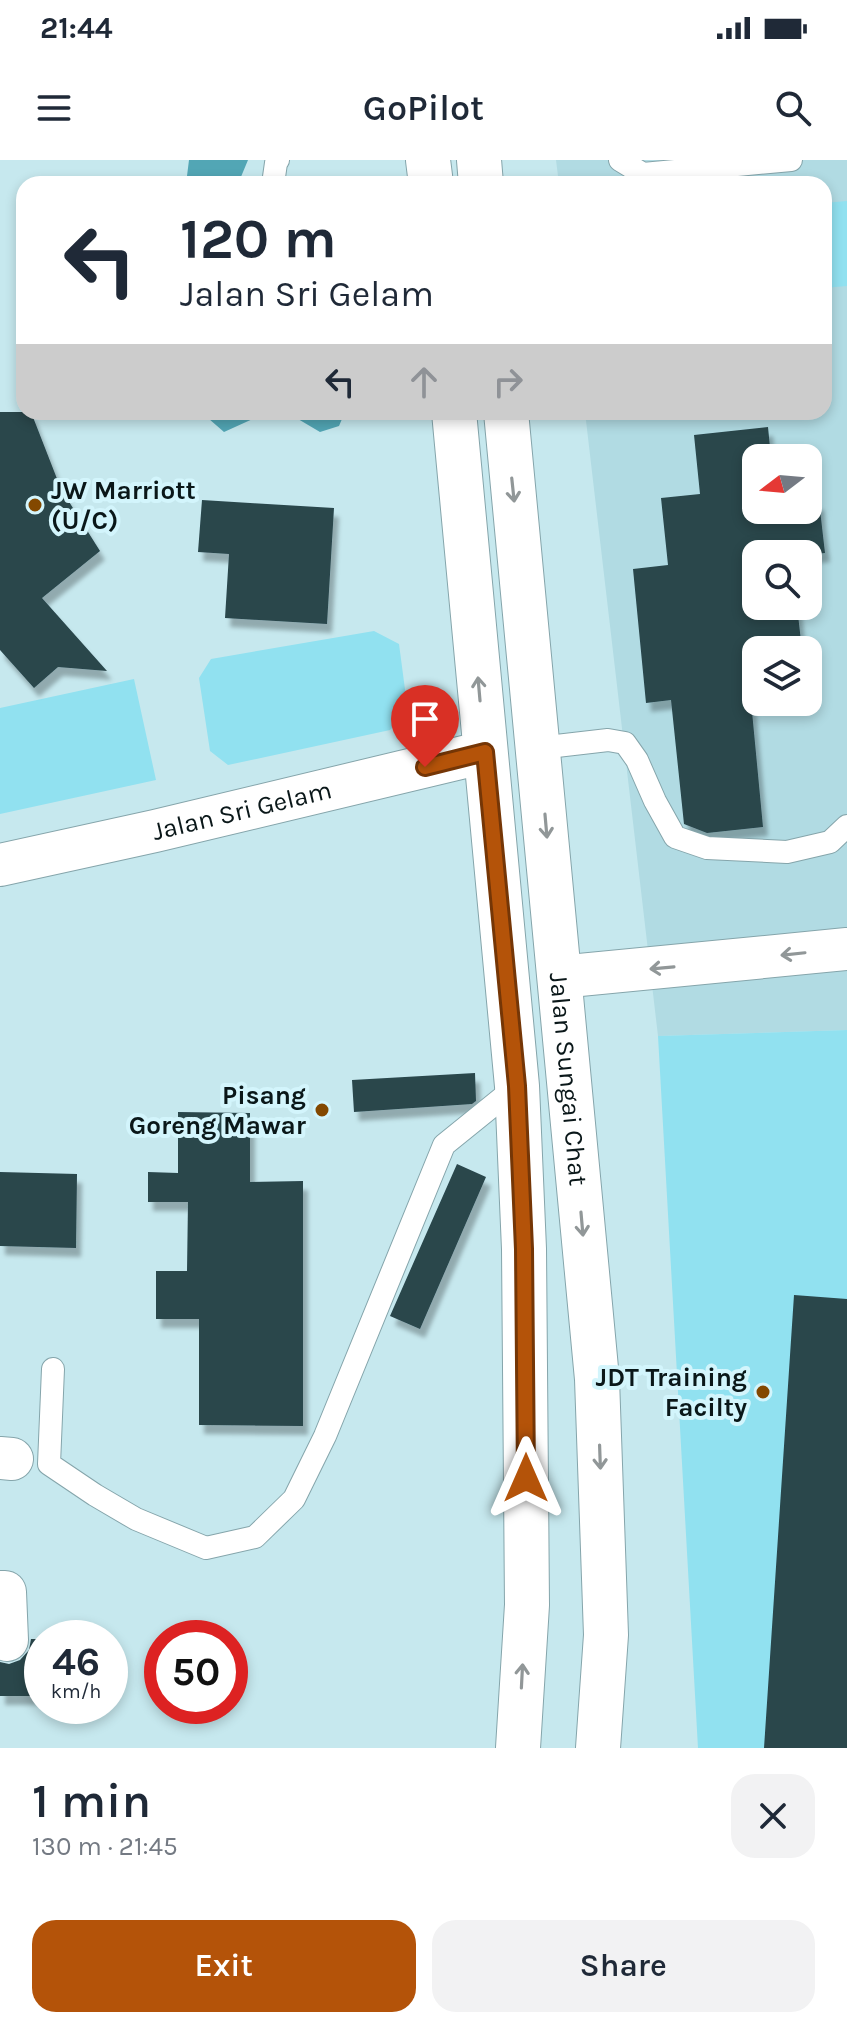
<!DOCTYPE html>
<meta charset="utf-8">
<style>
body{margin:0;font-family:Karla,sans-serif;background:#f2f2f3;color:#1f2937;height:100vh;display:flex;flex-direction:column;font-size:30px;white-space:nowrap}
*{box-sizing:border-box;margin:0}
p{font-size:26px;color:#747a83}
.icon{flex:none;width:44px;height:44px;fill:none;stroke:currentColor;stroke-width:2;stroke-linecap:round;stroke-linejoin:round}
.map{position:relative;height:1588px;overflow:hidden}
.side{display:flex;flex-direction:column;background:#fff;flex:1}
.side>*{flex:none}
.guide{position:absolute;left:16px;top:16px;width:816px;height:244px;border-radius:24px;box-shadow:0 4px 12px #0003;background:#fff;color:#1f2937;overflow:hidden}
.needle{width:52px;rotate:254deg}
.controls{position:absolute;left:742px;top:284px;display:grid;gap:16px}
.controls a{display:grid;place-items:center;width:80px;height:80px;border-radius:16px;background:#fff;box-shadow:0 4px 12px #0003;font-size:40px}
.speed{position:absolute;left:24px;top:1460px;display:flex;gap:16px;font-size:40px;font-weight:700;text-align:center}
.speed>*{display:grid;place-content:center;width:104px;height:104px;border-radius:50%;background:#fff;box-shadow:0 4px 12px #0003;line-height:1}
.speed small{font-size:20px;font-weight:400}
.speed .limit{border:12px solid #d22;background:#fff;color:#111}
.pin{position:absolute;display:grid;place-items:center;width:68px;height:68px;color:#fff;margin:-82px -34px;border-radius:50% 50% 50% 0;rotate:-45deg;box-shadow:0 0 8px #0007}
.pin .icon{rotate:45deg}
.me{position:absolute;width:88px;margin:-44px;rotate:0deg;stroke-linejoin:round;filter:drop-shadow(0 0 6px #0008)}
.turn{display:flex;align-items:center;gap:28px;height:168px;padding:0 32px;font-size:36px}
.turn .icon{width:104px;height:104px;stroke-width:2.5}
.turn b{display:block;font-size:56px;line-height:68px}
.lanes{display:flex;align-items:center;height:76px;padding:0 32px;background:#0003;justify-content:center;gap:40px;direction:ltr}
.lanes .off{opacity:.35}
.round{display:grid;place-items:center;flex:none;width:84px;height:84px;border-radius:24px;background:#f2f2f3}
.headline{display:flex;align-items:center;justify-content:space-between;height:136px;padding:0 32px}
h1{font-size:48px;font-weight:600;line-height:60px}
.cta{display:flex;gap:16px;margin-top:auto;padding:16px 32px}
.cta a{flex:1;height:92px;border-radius:24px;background:#b45309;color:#fff;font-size:32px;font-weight:600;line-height:92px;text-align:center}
.cta a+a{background:#f2f2f3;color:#1f2937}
.status{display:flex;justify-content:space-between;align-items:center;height:56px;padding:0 40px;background:#fff;direction:ltr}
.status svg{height:22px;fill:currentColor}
header{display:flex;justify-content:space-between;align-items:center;height:104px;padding:0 32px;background:#fff;font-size:36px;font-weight:600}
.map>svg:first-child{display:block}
.built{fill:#b1dbe3;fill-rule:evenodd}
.green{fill:#91e1f0}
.water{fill:#52a6b5}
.building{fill:#29464c;filter:url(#shadow)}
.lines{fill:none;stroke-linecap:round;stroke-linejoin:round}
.lane-casing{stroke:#85a5ab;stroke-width:24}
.street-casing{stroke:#85a5ab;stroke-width:44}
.secondary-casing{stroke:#85a5ab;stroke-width:46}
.lane{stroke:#fff;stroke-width:22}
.street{stroke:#fff;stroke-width:42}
.secondary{stroke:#fff;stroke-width:44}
.oneway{stroke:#919798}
.route-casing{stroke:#753606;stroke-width:20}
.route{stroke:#b45309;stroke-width:14}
.poi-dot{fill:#834800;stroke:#d3f5fc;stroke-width:3}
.labels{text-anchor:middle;stroke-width:8;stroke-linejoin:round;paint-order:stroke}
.poi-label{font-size:26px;font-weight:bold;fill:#0a1719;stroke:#d3f5fc;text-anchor:end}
.street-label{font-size:26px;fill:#0a1719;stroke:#d3f5fc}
</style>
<div class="status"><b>21:44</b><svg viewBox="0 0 49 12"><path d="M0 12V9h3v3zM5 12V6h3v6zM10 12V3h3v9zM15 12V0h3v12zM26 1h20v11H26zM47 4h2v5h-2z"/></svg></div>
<header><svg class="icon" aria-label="menu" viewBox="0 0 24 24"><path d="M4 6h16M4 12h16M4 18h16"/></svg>GoPilot<svg class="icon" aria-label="search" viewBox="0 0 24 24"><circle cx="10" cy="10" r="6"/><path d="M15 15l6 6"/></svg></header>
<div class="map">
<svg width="847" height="1588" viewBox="0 0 847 1588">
<defs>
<filter id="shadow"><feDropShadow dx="5" dy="9" stdDeviation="2" flood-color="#0004"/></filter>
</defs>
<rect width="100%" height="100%" fill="#c6e8ee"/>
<!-- built -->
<path class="built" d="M556,0H847V870L658,876L585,252H824V24H559ZM756,298H808V350H756ZM756,394H808V446H756ZM756,490H808V542H756Z"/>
<!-- green -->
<path class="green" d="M847,41V126L824,128V43Z
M374,471L399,484L408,552L390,570L228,605L210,591L199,518L211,499Z
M134,519L156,620L0,654V548Z
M847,870V1588H698L658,876Z"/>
<!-- water -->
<path class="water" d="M189,0H248L238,24H186Z
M201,252H345L339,266L320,272L298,259L268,252L224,272Z"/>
<!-- building -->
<path class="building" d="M0,252H31L61,329L100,391L42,438L107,511L58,507L34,528L0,490Z
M768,267L771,298H756V350H808V342L819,341L825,393L808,395L756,394V446H797L802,490H756V541H751L763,667L707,673L684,664L671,540L646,543L633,409L668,405L661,338L700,334L694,275Z
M202,340L334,348L327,464L225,458L229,394L198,392Z
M475,913L476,941L472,944L354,952L352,920Z
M178,952L250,953V1022L303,1021V1266L199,1265V1159H156V1111H187L188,1042H148V1012L178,1013Z
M457,1004L486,1017L420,1169L390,1156Z
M0,1012L77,1014L76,1088L0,1086Z
M794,1135L847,1139V1588H764Z
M31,1479H42V1536H0V1502L9,1504L20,1500L29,1490Z"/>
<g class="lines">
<defs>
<path id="lane" d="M620,0L643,14L791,0
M273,24L276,3L278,0
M539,588L608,580L625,583L637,600L655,641L675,677L707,688L787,692L830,682L847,666
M53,1209L49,1304L95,1335L136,1359L206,1388L255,1377L294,1339L325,1276L444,985L517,926"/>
<g id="street">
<path id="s1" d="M0,705L155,671L485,592"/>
<path d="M559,817L847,789"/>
<path d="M0,1298L12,1299"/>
<path d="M0,1432H5L7,1480"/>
</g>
<g id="secondary">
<path d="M428,0L431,24"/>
<path d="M479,0L481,24"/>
<path d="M454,252L517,926L524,1089L527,1445L518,1588"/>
<path id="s2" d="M506,252L597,1219L606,1475L598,1588"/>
</g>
</defs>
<!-- lane casing -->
<use href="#lane" class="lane-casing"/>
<!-- street casing -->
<use href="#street" class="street-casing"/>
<!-- secondary casing -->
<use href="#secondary" class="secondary-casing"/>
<!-- lane -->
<use href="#lane" class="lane"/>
<!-- street -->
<use href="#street" class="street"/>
<!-- secondary -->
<use href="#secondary" class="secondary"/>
</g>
<!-- one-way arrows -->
<defs><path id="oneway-shaft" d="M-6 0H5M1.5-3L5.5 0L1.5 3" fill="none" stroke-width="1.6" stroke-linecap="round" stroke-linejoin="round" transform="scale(2)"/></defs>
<g class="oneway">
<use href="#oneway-shaft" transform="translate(513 330) rotate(84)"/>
<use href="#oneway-shaft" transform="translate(479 529) rotate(-95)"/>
<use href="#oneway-shaft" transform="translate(546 666) rotate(85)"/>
<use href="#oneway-shaft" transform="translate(793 794) rotate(174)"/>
<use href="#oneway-shaft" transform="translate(662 808) rotate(175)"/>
<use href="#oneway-shaft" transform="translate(582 1064) rotate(85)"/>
<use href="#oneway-shaft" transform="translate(600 1297) rotate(88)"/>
<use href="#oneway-shaft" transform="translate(522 1516) rotate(-87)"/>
</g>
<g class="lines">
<defs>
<path id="route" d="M425,607L485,592L517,926L524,1089L526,1318"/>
</defs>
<!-- route casing -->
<use href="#route" class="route-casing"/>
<!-- route -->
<use href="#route" class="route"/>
</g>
<!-- markers -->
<g class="poi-dot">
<circle cx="35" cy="345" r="8"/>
<circle cx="322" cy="950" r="8"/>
<circle cx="763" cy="1232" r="8"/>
</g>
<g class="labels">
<!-- poi labels -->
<g class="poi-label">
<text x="51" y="339" text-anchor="start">JW Marriott<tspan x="51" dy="30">(U/C)</tspan></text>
<text x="306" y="944">Pisang<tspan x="306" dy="30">Goreng Mawar</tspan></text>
<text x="747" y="1226">JDT Training<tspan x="747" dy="30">Facilty</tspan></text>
</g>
<!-- street labels -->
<g class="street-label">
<text dy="9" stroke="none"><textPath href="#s1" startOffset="248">Jalan Sri Gelam</textPath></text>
<text dy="9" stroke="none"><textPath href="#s2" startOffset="670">Jalan Sungai Chat</textPath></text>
</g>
</g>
</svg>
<div class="controls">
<a><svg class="needle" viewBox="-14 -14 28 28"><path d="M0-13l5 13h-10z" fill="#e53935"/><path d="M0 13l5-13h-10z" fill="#747a83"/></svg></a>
<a><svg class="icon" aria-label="search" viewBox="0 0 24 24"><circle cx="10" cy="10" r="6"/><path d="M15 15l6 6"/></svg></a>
<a><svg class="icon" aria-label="layers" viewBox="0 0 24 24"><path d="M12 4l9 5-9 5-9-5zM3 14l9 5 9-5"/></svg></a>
</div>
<div class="speed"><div>46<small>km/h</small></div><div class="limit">50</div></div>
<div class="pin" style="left:425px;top:607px;background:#d93025"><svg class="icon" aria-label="arrive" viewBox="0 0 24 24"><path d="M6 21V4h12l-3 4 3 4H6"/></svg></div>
<svg class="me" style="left:526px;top:1318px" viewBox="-20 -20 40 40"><path d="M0-17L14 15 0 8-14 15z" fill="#b45309" stroke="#fff" stroke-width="4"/></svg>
<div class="guide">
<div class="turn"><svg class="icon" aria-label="left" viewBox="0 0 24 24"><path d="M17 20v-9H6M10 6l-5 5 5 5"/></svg><div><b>120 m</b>Jalan Sri Gelam</div></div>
<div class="lanes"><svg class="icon" aria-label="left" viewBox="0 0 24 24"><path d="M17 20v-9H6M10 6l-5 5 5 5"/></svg><svg class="icon off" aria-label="ahead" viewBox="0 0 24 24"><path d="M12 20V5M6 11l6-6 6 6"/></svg><svg class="icon off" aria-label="right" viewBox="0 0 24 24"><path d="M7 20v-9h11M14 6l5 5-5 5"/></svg></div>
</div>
</div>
<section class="side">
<div class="headline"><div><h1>1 min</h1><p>130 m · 21:45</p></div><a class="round"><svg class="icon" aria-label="close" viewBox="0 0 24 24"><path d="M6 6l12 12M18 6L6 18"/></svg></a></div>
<div class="cta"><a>Exit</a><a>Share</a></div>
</section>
